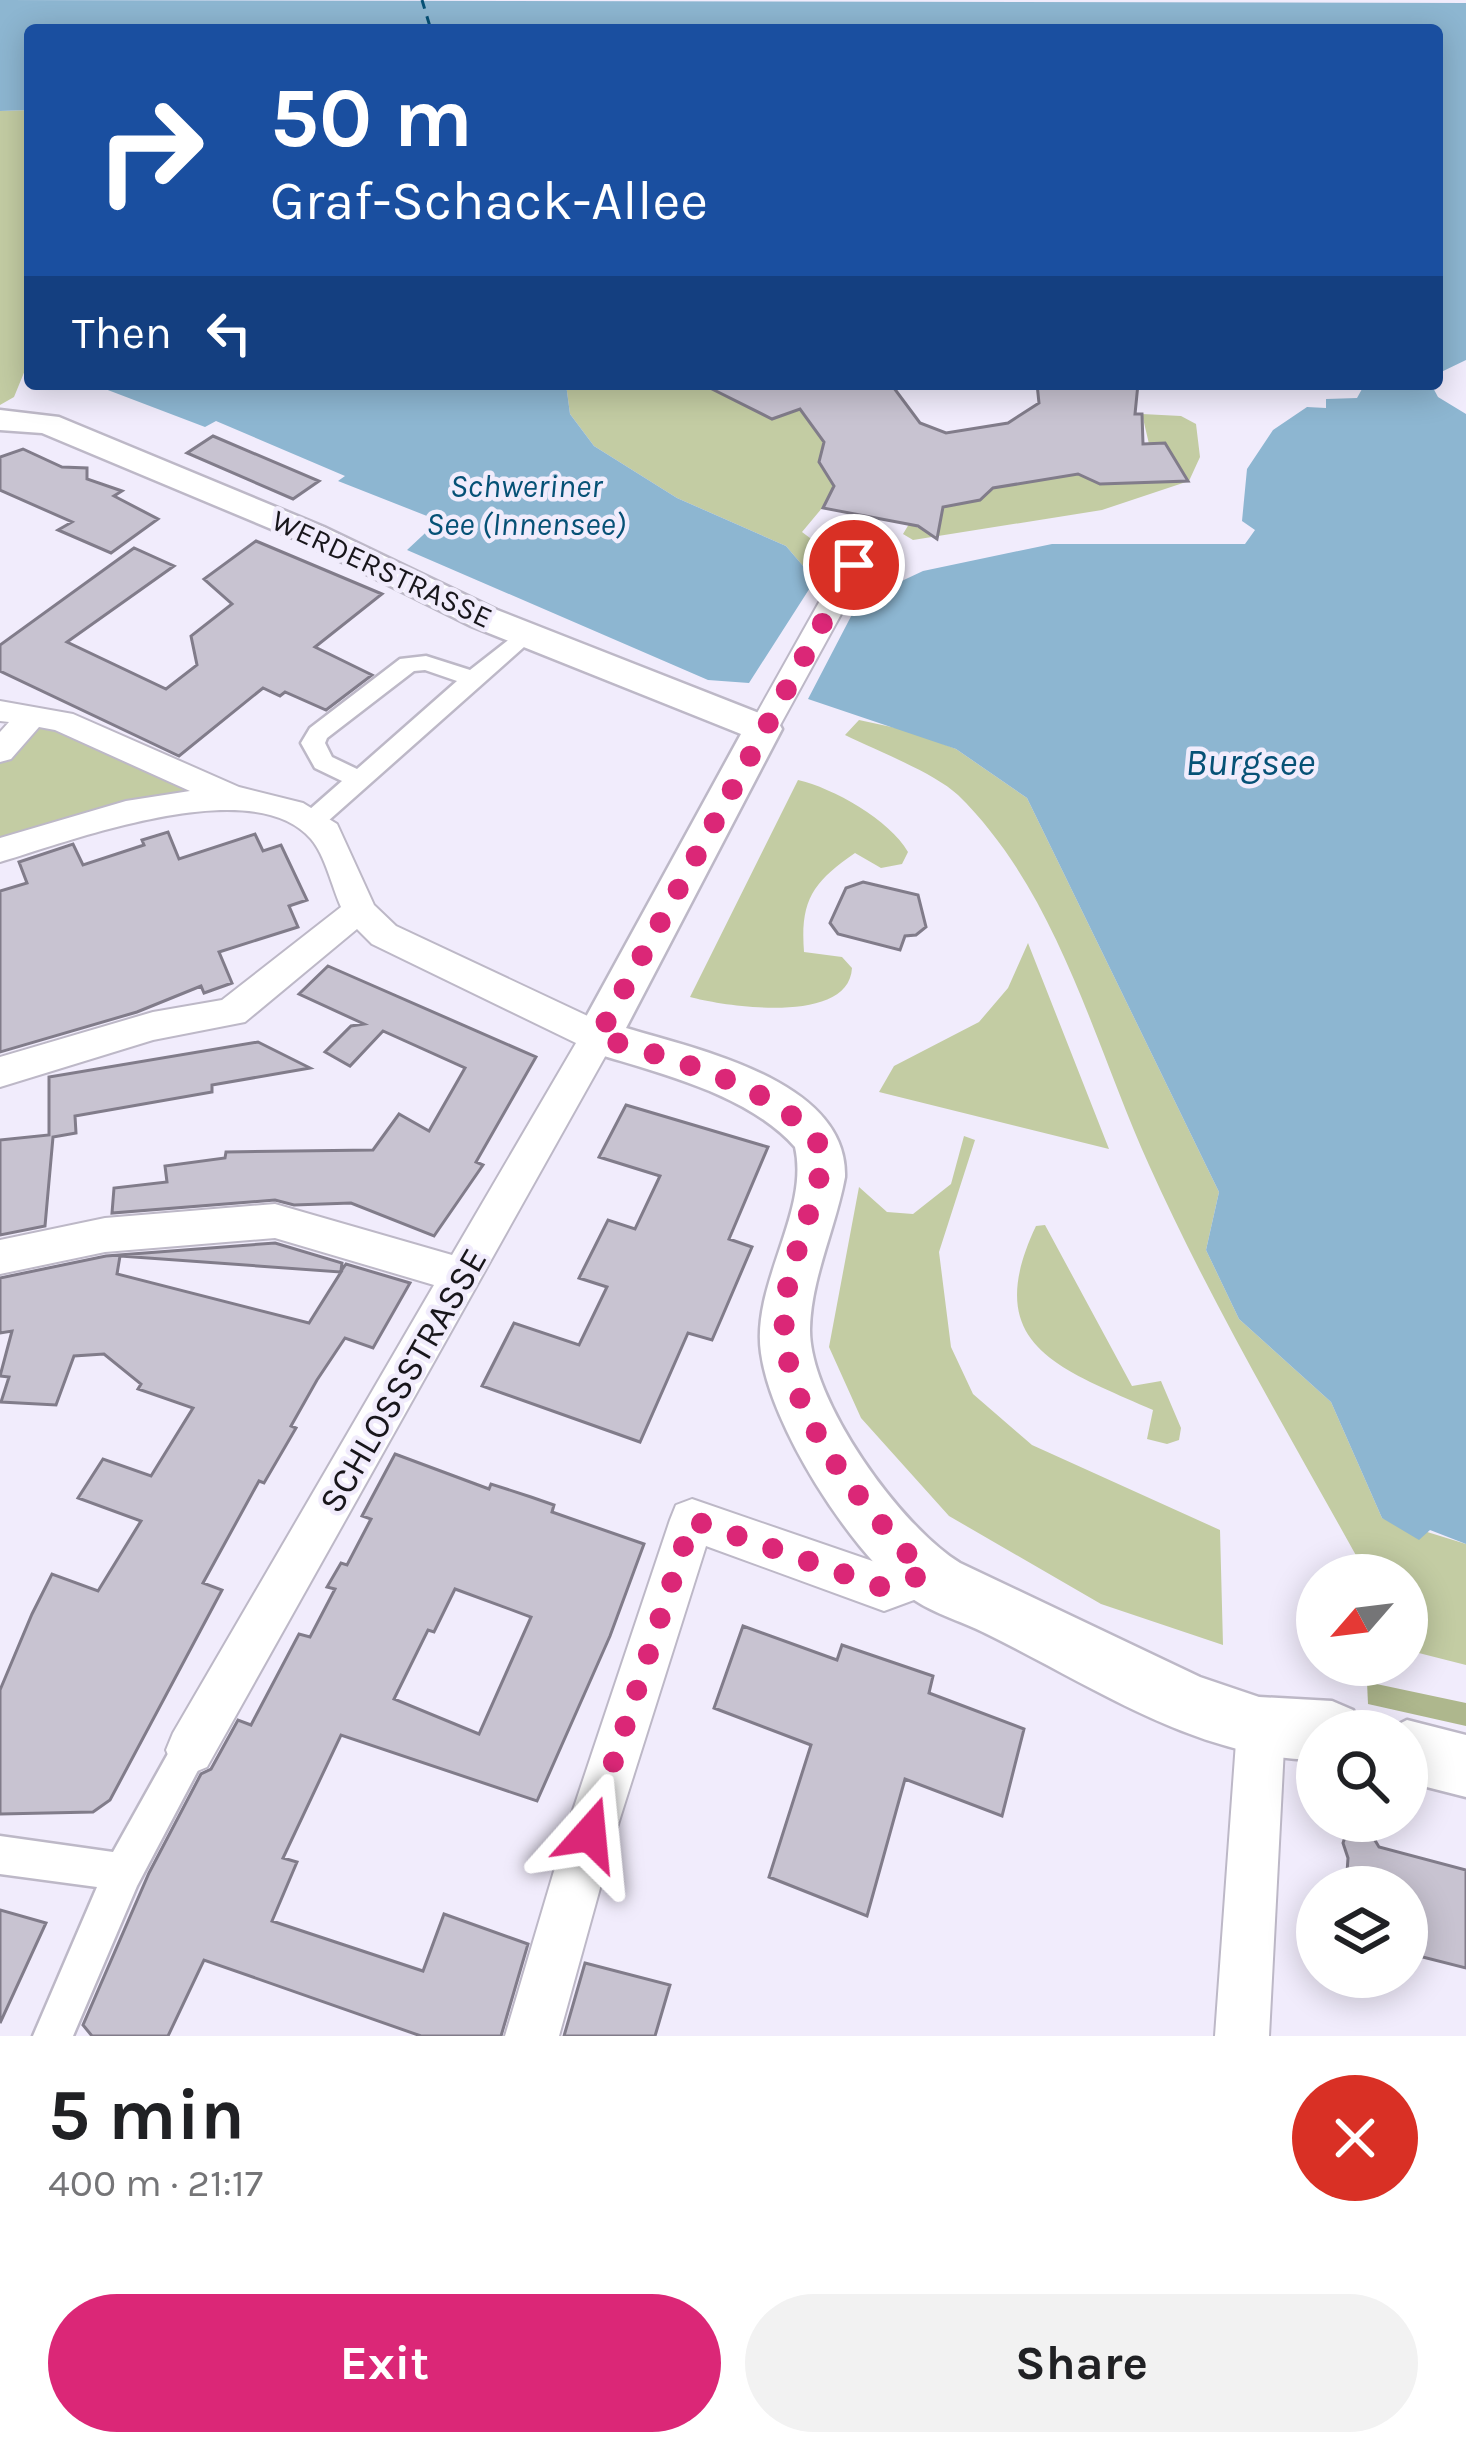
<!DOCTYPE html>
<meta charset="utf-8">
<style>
body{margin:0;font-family:Karla,sans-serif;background:#f2f2f2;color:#202124;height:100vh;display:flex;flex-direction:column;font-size:45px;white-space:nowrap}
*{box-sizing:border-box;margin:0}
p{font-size:39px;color:#757577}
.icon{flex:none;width:66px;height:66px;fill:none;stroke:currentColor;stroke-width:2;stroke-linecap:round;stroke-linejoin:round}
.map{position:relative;height:2036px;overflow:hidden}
.drawer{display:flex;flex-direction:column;background:#fff;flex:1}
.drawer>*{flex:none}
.banner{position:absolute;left:24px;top:24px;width:1419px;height:366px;border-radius:12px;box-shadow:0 6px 30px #0003;background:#1a4fa0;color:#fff;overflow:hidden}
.needle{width:78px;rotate:242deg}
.tools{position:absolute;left:1296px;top:1554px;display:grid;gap:24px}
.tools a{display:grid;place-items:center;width:132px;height:132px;border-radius:50%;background:#fff;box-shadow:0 6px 30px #0003;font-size:60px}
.pin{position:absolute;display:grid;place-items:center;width:102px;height:102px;color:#fff;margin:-51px;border:6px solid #fff;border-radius:50%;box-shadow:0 3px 12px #0007}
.me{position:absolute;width:132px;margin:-66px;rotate:18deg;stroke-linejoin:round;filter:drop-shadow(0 0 9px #0008)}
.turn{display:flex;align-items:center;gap:42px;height:252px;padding:0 48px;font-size:54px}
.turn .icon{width:156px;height:156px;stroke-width:2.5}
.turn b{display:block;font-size:84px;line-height:102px}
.then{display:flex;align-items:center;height:114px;padding:0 48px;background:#0003;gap:24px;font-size:45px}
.round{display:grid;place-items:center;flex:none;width:126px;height:126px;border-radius:63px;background:#f2f2f2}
.head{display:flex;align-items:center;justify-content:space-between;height:204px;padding:0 48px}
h1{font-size:72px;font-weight:700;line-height:90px}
.button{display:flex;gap:24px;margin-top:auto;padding:24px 48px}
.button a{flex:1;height:138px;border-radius:72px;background:#db2777;color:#fff;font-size:48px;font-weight:700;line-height:138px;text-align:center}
.button a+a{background:#f2f2f2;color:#202124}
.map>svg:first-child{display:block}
.green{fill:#c3cca3}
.forest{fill:#aeb78d}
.water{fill:#8db6d1}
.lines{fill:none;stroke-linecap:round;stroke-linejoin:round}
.ferry{stroke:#065176;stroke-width:3;stroke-dasharray:9 8;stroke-linecap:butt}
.building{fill:#c8c3d1;stroke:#817c8a;stroke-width:3;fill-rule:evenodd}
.pedestrian-casing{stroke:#bdb8c7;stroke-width:5}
.minor-casing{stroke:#bdb8c7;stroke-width:4}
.tertiary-casing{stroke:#bdb8c7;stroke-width:5}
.pedestrian{fill:#fff;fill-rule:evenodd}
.minor{fill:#fff;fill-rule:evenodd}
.tertiary{fill:#fff;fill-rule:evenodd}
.route{stroke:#db2777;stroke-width:21;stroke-dasharray:0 37.8}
.labels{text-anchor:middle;stroke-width:9;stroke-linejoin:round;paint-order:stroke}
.far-street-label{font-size:30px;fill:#18161b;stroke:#f1ecfc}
.far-water-label{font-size:33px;font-style:italic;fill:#065176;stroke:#f1ecfc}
.street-label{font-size:36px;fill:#18161b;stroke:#f1ecfc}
.water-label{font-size:39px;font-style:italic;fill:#065176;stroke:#f1ecfc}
</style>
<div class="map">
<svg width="1466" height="2036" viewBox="0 0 1466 2036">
<rect width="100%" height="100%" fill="#f1ecfc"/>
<!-- green -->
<path class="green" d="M30,110V358L14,397L0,405V111Z
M566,384H734L772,418L800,409L828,447L821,455V468L843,483L802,532L818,544L824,562L815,580L786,546L677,498L594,446L570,414Z
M1142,414L1181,416L1196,424L1200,457L1189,481L1102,510L913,540L903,534L909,524L932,533L939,530L936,524L946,504L980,500L993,488L1080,473L1100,484L1187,481L1165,444H1149Z
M32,717L230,796L0,850V752Z
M859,720L910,731L956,749L1027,798L1219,1192L1206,1250L1239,1319L1331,1402L1382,1518L1466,1544V1665L1407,1650V1575H1360L1358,1559C1286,1429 1210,1301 1149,1165C1093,1041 1058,893 958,795C933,772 877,751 845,735Z
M798,780C833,788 890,820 908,852L902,864L881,868L855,853C813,882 800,900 804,952L842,957L852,968C849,1025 727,1007 690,997Z
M1028,943L1109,1149L879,1092L894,1066L979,1022L1008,988Z
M964,1136L975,1140L939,1252L951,1347L973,1394L1032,1445L1220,1530L1223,1645L1101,1604L949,1516L861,1418L829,1347L859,1187L887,1212L913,1214L951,1184Z
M1045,1225L1132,1386L1161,1381L1181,1428L1179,1440L1167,1444L1147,1439L1153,1410C1060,1368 979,1346 1036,1226Z"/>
<!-- forest -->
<path class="forest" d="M1367,1682L1466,1703V1726L1368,1704Z"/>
<!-- water -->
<path class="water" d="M0,0L1466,3V360L1437,374V30H30V110L0,111Z
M92,384H566L570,414L594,446L677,498L786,546L815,580L749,683L708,680L407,550L437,522L432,518L338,481L345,476L216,421L205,427Z
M1358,384H1431L1438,397L1466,414V1544L1430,1530L1419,1540L1382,1518L1331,1402L1239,1319L1206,1250L1219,1192L1027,798L956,749L808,699L859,601L923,571L1052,544H1245L1255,530L1242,521L1247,469L1273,430L1307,407L1326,408V399L1357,398L1362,389Z"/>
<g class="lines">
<!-- ferry -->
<path class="ferry" d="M422,0L431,30"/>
</g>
<!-- building -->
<path class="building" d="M702,384H891L920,423L946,433L1008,423L1039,403L1037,384H1138L1135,414H1142L1143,444L1165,443L1188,481L1100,484L1078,474L993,488L980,500L943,507L937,539L918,526L823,508L834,486L819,462L824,442L800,409L772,419Z
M213,436L319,481L293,499L187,453Z
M23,449L62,467L87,468V479L122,491L114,496L158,519L111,553L58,530L72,522L0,490V457Z
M256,541L382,594L315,647L372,675L326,710L285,692L280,696L263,688L179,756L0,671V645L134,548L174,566L67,642L166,689L197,665L191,636L232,604L204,579Z
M168,832L179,859L255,834L263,851L281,845L307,900L289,906L298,927L219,952L232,983L204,993L201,986L137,1012L0,1052V891L27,883L19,862L73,844L83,865L144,845L142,840Z
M863,882L918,895L926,927L916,935L905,936L900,950L838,934L830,923L846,888Z
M328,966L536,1057L476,1162L483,1165L434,1236L351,1203L294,1205L275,1200L112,1213L114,1188L167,1182L165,1166L225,1158L226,1152L373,1150L399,1114L429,1131L465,1068L383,1031L350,1066L325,1052L351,1026L364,1024L299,994Z
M258,1042L310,1068L212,1085V1092L75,1116L76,1133L53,1137L45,1226L0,1235V1140L49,1135V1077Z
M626,1105L768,1147L729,1239L752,1247L722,1317L712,1340L688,1333L640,1442L482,1386L514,1323L579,1345L607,1287L579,1278L608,1220L635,1229L660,1176L599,1157Z
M275,1243L342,1263L341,1271L346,1264L410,1283L373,1348L345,1338L317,1380L291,1426L296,1428L264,1483L259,1481L203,1583L222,1590L110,1800L93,1812L0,1814V1690L32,1614L52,1574L98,1591L141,1521L78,1498L103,1459L151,1476L193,1408L138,1389L141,1384L104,1354L74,1356L56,1405L1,1402L9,1377L0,1376L12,1331L0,1333V1278L106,1256ZM120,1256L341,1272L309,1323L117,1274Z
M395,1454L489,1489L491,1484L531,1497L554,1505L552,1512L644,1544L610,1636L537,1801L341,1735L283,1858L297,1862L272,1921L423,1971L444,1914L528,1944L501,2036H421L204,1960L168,2036H92L83,2025L149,1873L201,1774L211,1769L238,1720L251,1725L299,1634L310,1637L335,1589L327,1587L341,1563L347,1565L371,1519L362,1516ZM455,1589L531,1617L479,1734L394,1699L428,1630L434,1632Z
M743,1626L837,1660L842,1645L933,1676L929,1693L1024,1729L1002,1816L905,1779L867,1916L769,1877L811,1745L714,1708Z
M1359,1831L1373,1837L1379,1847L1466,1870V1968L1407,1953V1887H1346L1348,1858L1343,1843L1346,1834Z
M0,1910L46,1923L0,2023Z
M585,1963L670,1985L655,2036H564Z"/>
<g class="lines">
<defs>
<path id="pedestrian" d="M525,627L536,634L533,639L319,829H301L298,823L301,817L342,781L315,768L301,743L310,728L400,659L426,656L470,670ZM425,670L457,681L357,769L332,757L325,743L327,738L414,671Z
M197,1720L210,1725L215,1738L137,1886L73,2036H33L97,1887L0,1874V1836L113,1852L184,1725Z"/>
<path id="minor" d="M854,557L868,565L778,729L774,736H752L748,729L840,565Z
M0,701L73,714L239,787L303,803L337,824L374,905L396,926L611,1027L616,1037L207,1767L190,1774L173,1767L166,1750L173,1733L434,1285L275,1238L105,1252L0,1274V1240L105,1218L275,1204L452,1255L576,1043L372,944L357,929L245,1022L153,1040L0,1087V1057L153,1012L222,1000L341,907C332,887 325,855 311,839C253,771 71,841 0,862V838L126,801L190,791L55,730L39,727L11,759L0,762V732L9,722L0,721Z
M692,1499L884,1565L925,1552L941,1558L948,1574L941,1590L884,1611L706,1546L615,1834L559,2036H505L565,1834L670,1520L676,1505Z
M1261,1704L1278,1711L1285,1728L1269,2036H1215L1237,1728L1244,1711Z"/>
<path id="tertiary" d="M0,410L59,417L324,527L497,610L777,720L782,729L626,1028C699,1050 848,1081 845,1177C836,1227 811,1278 810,1329C809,1400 901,1527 960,1563L1200,1677L1259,1697L1332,1701L1353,1710L1362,1731H1317V1760C1196,1758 1093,1686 987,1634C960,1620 929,1613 905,1593C848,1546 771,1427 761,1353C751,1284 810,1212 795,1147C745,1091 652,1072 582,1049L575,1037L741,734L471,626L300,541L42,433L0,430Z
M1407,1720L1466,1735V1797L1407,1782V1731H1385Z"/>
</defs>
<!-- pedestrian casing -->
<use href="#pedestrian" class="pedestrian-casing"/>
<!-- minor casing -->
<use href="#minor" class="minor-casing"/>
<!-- tertiary casing -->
<use href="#tertiary" class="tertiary-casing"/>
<!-- pedestrian -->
<use href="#pedestrian" class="pedestrian"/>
<!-- minor -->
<use href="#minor" class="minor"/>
<!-- tertiary -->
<use href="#tertiary" class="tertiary"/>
</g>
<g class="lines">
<!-- route -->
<path class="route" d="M590,1834L692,1520L884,1588L925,1574C859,1498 770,1404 786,1296C794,1248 816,1203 824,1154C794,1089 663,1057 598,1037L854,565"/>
</g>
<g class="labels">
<!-- far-street labels -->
<g class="far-street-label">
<text transform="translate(382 569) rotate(25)" y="10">WERDERSTRASSE</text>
</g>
<!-- far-water labels -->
<g class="far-water-label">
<text x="526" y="497">Schweriner<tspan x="526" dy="38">See (Innensee)</tspan></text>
</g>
<!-- street labels -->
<g class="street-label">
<text transform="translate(402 1380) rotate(-60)" y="13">SCHLOSSSTRASSE</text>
</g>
<!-- water labels -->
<g class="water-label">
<text x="1250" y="775">Burgsee</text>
</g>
</g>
</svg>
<div class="tools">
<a><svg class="needle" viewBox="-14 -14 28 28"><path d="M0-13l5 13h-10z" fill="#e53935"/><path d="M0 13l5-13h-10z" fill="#757577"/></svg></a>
<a><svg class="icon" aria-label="search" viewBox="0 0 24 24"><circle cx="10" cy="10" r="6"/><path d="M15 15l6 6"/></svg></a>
<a><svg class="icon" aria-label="layers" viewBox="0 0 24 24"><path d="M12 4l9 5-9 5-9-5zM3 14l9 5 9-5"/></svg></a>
</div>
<div class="pin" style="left:854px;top:565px;background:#d93025"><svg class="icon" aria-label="arrive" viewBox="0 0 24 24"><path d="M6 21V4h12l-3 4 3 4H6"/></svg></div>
<svg class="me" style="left:590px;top:1834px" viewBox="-20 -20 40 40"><path d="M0-17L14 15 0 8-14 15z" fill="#db2777" stroke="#fff" stroke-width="4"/></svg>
<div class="banner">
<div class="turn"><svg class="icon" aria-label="right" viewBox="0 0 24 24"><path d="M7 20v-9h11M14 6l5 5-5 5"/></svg><div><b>50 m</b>Graf-Schack-Allee</div></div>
<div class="then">Then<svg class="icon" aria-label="left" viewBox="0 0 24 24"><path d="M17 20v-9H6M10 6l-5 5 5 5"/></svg></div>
</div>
</div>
<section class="drawer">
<div class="head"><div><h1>5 min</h1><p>400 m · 21:17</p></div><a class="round" style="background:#d93025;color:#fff"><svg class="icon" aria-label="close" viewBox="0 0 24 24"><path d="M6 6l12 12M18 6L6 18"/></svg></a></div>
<div class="button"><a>Exit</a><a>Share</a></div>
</section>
